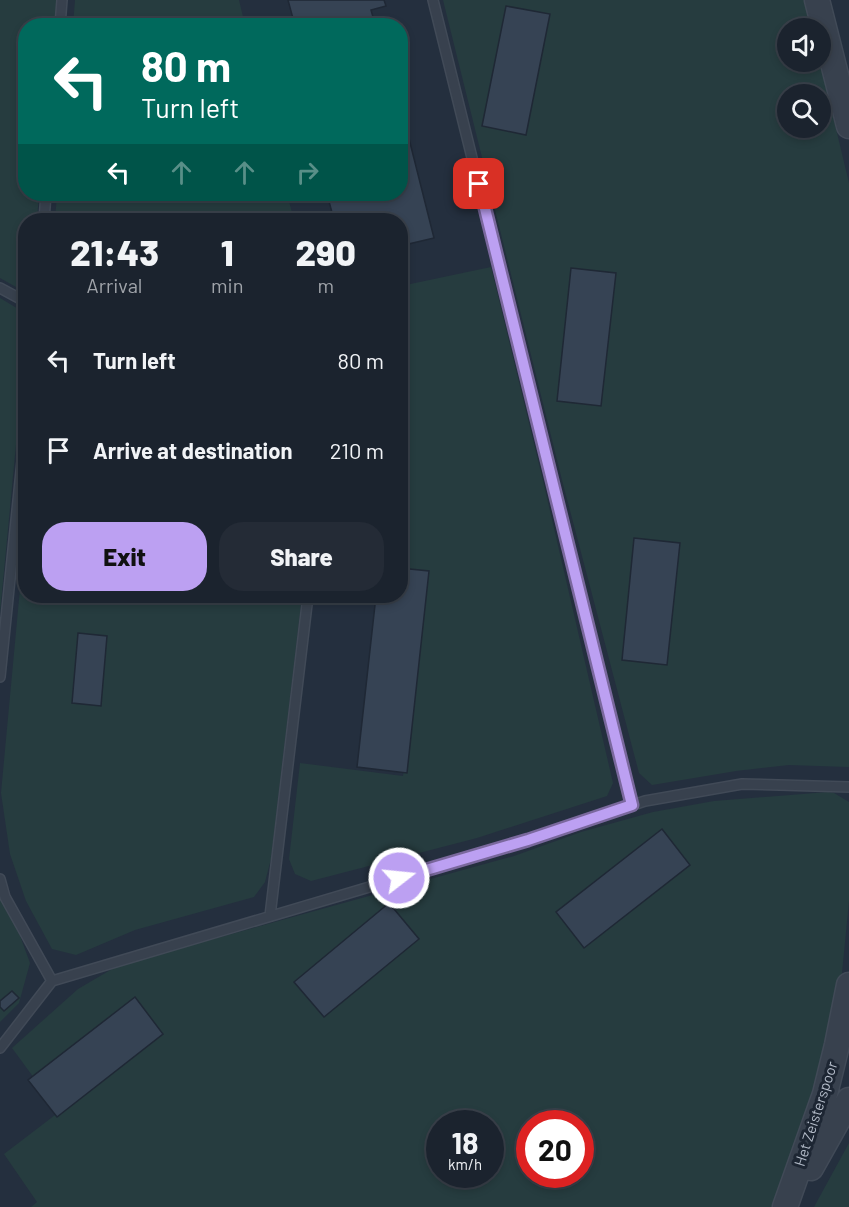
<!DOCTYPE html>
<style>
body{margin:0;font-family:Barlow,sans-serif;background:#242b36;color:#f1f3f6;height:100vh;display:flex;flex-direction:column;font-size:22px;white-space:nowrap}
*{box-sizing:border-box;margin:0}
p{font-size:20px;color:#a0a4aa}
.icon{flex:none;width:33px;height:33px;fill:none;stroke:currentColor;stroke-width:2;stroke-linecap:round;stroke-linejoin:round}
.map{position:relative;flex:1;overflow:hidden}
.panel{position:absolute;left:18px;top:213px;width:390px;height:390px;display:flex;flex-direction:column;background:#1b232e;border-radius:24px;box-shadow:0 3px 9px #0003,0 0 0 2px #39404a}
.panel>*{flex:none}
.banner{position:absolute;left:18px;top:18px;width:390px;height:183px;border-radius:24px;box-shadow:0 3px 9px #0003,0 0 0 2px #39404a;background:#00695c;color:#fff;overflow:hidden}
.tools{position:absolute;left:777px;top:18px;display:grid;gap:12px}
.tools a{display:grid;place-items:center;width:54px;height:54px;border-radius:50%;background:#1b232e;box-shadow:0 3px 9px #0003,0 0 0 2px #39404a;font-size:30px}
.speed{position:absolute;left:426px;top:1110px;display:flex;gap:12px;font-size:30px;font-weight:700;text-align:center}
.speed>*{display:grid;place-content:center;width:78px;height:78px;border-radius:50%;background:#1b232e;box-shadow:0 3px 9px #0003,0 0 0 2px #39404a;line-height:1}
.speed small{font-size:15px;font-weight:400}
.speed .limit{border:9px solid #d22;background:#fff;color:#111}
.pin{position:absolute;display:grid;place-items:center;width:51px;height:51px;color:#fff;margin:-26px;border-radius:12px;box-shadow:0 3px 9px #0006}
.me{position:absolute;width:66px;margin:-33px;rotate:74deg;stroke-linejoin:round;filter:drop-shadow(0 0 4px #0008)}
.turn{display:flex;align-items:center;gap:21px;height:126px;padding:0 24px;font-size:27px}
.turn .icon{width:78px;height:78px;stroke-width:2.5}
.turn b{display:block;font-size:42px;line-height:51px}
.lanes{display:flex;align-items:center;height:57px;padding:0 24px;background:#0003;justify-content:center;gap:30px;direction:ltr}
.lanes .off{opacity:.35}
.eta{display:flex;justify-content:space-evenly;align-items:center;height:102px;text-align:center}
.eta b{font-size:36px;font-weight:800;line-height:42px}
.action{display:flex;gap:12px;margin-top:auto;padding:12px 24px}
.action a{flex:1;height:69px;border-radius:24px;background:#bca0f2;color:#111;font-size:24px;font-weight:800;line-height:69px;text-align:center}
.action a+a{background:#242b36;color:#f1f3f6}
ul{padding:0;list-style:none}
li{display:flex;align-items:center;gap:18px;height:90px;padding:0 24px}
li div{flex:1}
li b{display:block;font-size:22px}
li em{font-style:normal}
.map>svg:first-child{display:block}
.green{fill:#263c3f;fill-rule:evenodd}
.building{fill:#364354;stroke:#1f2835;stroke-width:1.5}
.lines{fill:none;stroke-linecap:round;stroke-linejoin:round}
.service-casing{stroke:#414a57;stroke-width:12}
.tertiary-casing{stroke:#414a57;stroke-width:27}
.service{stroke:#38414e;stroke-width:9}
.tertiary{stroke:#38414e;stroke-width:24}
.route-casing{stroke:#7a689d;stroke-width:15}
.route{stroke:#bca0f2;stroke-width:10}
.labels{text-anchor:middle;stroke-width:6;stroke-linejoin:round;paint-order:stroke}
.street-label{font-size:15px;fill:#b4bcc9;stroke:#1d2633}
</style>
<div class="map">
<svg width="849" height="1207" viewBox="0 0 849 1207">
<rect width="100%" height="100%" fill="#242f3e"/>
<!-- green -->
<path class="green" d="M0,0H57L55,25L26,26V194H39L37,220H26L25,292L0,278Z
M75,0H239L245,25H73Z
M443,0H806L813,28H788V62H820L849,183V767L789,765L736,771L652,785L639,773L562,480ZM788,94H820V128H788Z
M57,194H287L294,220H55Z
M491,267L544,485L613,783L607,796L477,838L311,881L295,874L289,859L300,763L403,776L425,573L401,570V286Z
M0,298L25,313L26,340L0,613Z
M25,535L26,596H302L271,859L265,882L254,897L135,930L76,955L52,949L26,901L10,854L1,793Z
M828,792L834,793L849,802V901L841,983L825,1063L774,1207H31L37,1202L4,1154L59,1112L12,1048L78,989L119,965L514,856L581,832L653,812L714,801ZM440,1124H490V1174H440ZM530,1124H580V1174H530Z
M0,881L30,963L19,1003L0,1022Z
M849,1143V1207H814Z"/>
<!-- building -->
<path class="building" d="M288,0H384L386,6L371,10L375,24L372,26H295Z
M506,6L550,14L526,135L482,126Z
M400,23L407,50L400,52V26H391Z
M400,103L434,238L400,246V220H334L327,194H400Z
M571,268L616,273L601,406L557,401Z
M634,538L680,543L667,665L622,660Z
M400,568L429,571L407,773L357,767L376,596H400Z
M78,633L107,636L101,706L72,703Z
M662,829L690,865L584,948L556,912Z
M389,903L419,939L324,1017L294,982Z
M12,991L19,998L4,1011L0,1007V1001Z
M135,997L163,1034L57,1117L28,1080Z"/>
<g class="lines">
<defs>
<path id="service" d="M433,0L632,805
M60,26L62,0
M44,220L46,194
M0,288L26,302
M0,677L26,422
M0,879L5,897L52,981
M270,916L308,596
M0,1048L52,981L528,840L645,801L742,784L849,787"/>
<path id="tertiary" d="M817,0L849,126
M811,1168L849,1100
M785,1207L825,1094L837,1045L849,985"/>
</defs>
<!-- service casing -->
<use href="#service" class="service-casing"/>
<!-- tertiary casing -->
<use href="#tertiary" class="tertiary-casing"/>
<!-- service -->
<use href="#service" class="service"/>
<!-- tertiary -->
<use href="#tertiary" class="tertiary"/>
</g>
<g class="lines">
<defs>
<path id="route" d="M399,878L528,840L632,805L479,184"/>
</defs>
<!-- route casing -->
<use href="#route" class="route-casing"/>
<!-- route -->
<use href="#route" class="route"/>
</g>
<g class="labels">
<!-- street labels -->
<g class="street-label">
<text transform="translate(816 1114) rotate(-72)" y="5">Het Zeisterspoor</text>
</g>
</g>
</svg>
<div class="tools">
<a><svg class="icon" aria-label="sound" viewBox="0 0 24 24"><path d="M4 9h4l5-4v14l-5-4H4zM17 9q2 3 0 6"/></svg></a>
<a><svg class="icon" aria-label="search" viewBox="0 0 24 24"><circle cx="10" cy="10" r="6"/><path d="M15 15l6 6"/></svg></a>
</div>
<div class="speed"><div>18<small>km/h</small></div><div class="limit">20</div></div>
<div class="pin" style="left:479px;top:184px;background:#d93025"><svg class="icon" aria-label="arrive" viewBox="0 0 24 24"><path d="M6 21V4h12l-3 4 3 4H6"/></svg></div>
<svg class="me" style="left:399px;top:878px" viewBox="-20 -20 40 40"><circle r="17" fill="#bca0f2" stroke="#fff" stroke-width="3"/><path d="M0-11L8 9 0 5-8 9z" fill="#fff"/></svg>
<div class="banner">
<div class="turn"><svg class="icon" aria-label="left" viewBox="0 0 24 24"><path d="M17 20v-9H6M10 6l-5 5 5 5"/></svg><div><b>80 m</b>Turn left</div></div>
<div class="lanes"><svg class="icon" aria-label="left" viewBox="0 0 24 24"><path d="M17 20v-9H6M10 6l-5 5 5 5"/></svg><svg class="icon off" aria-label="ahead" viewBox="0 0 24 24"><path d="M12 20V5M6 11l6-6 6 6"/></svg><svg class="icon off" aria-label="ahead" viewBox="0 0 24 24"><path d="M12 20V5M6 11l6-6 6 6"/></svg><svg class="icon off" aria-label="right" viewBox="0 0 24 24"><path d="M7 20v-9h11M14 6l5 5-5 5"/></svg></div>
</div>
<section class="panel">
<div class="eta">
<div><b>21:43</b><p>Arrival</p></div>
<div><b>1</b><p>min</p></div>
<div><b>290</b><p>m</p></div>
</div>
<ul>
<li><svg class="icon" aria-label="left" viewBox="0 0 24 24"><path d="M17 20v-9H6M10 6l-5 5 5 5"/></svg><div><b>Turn left</b></div><em>80 m</em></li>
<li><svg class="icon" aria-label="arrive" viewBox="0 0 24 24"><path d="M6 21V4h12l-3 4 3 4H6"/></svg><div><b>Arrive at destination</b></div><em>210 m</em></li>
</ul>
<div class="action"><a>Exit</a><a>Share</a></div>
</section>
</div>
